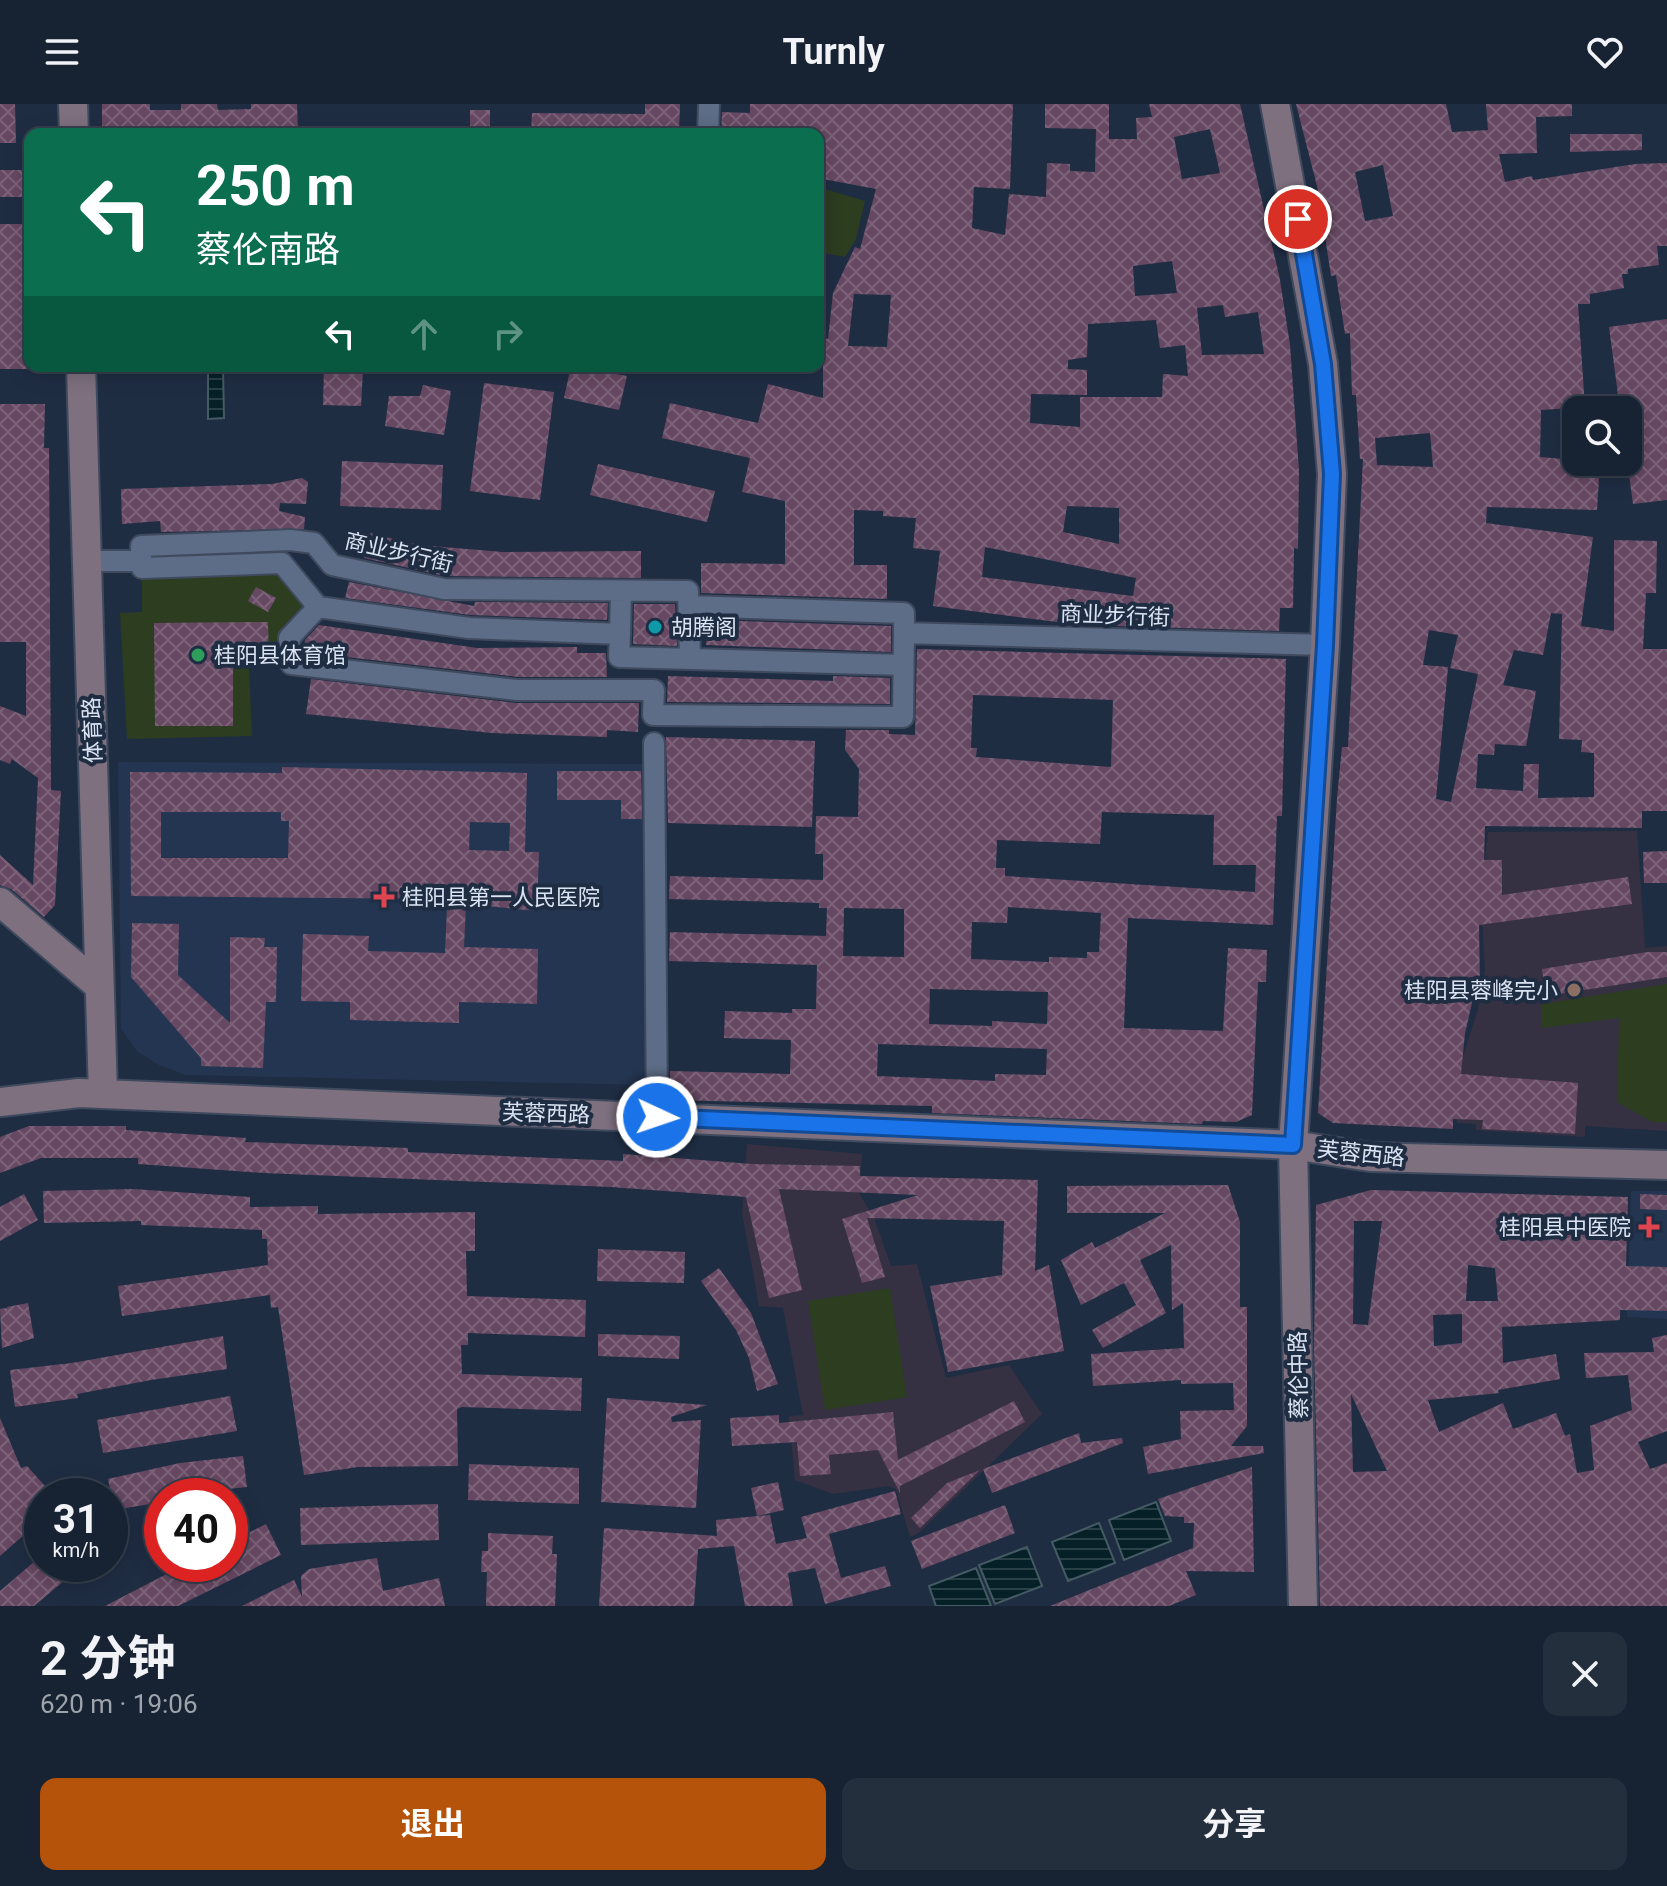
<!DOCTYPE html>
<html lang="zh">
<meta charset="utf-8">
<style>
body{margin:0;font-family:Roboto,"Noto Sans SC",sans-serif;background:#242f3e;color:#f1f3f6;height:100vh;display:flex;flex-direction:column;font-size:30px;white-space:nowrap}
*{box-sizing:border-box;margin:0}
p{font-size:26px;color:#9ea4ac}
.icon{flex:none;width:44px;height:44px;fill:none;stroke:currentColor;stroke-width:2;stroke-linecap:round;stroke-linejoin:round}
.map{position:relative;height:1502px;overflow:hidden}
.sheet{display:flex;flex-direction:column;background:#172232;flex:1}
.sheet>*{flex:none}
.hud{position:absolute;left:24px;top:24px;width:800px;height:244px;border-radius:16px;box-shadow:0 4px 20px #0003,0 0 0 2px #363f4d;background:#0b6e4f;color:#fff;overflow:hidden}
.controls{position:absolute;left:1562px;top:292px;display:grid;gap:16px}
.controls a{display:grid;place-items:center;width:80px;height:80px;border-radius:16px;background:#172232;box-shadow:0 4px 20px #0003,0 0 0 2px #363f4d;font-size:40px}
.speed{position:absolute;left:24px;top:1374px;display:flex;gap:16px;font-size:40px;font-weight:700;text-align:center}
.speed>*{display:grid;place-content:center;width:104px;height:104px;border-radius:50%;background:#172232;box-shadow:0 4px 20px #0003,0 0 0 2px #363f4d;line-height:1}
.speed small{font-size:20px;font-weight:400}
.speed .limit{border:12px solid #d22;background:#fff;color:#111}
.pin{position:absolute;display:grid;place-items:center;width:68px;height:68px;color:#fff;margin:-34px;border:4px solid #fff;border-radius:50%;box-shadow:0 2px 8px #0007}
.me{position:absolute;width:88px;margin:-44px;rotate:93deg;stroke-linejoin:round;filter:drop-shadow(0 0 6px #0008)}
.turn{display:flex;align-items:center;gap:28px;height:168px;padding:0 40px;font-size:36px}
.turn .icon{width:104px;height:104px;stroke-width:2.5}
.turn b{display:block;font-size:56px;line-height:68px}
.lanes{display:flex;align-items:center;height:76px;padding:0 40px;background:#0003;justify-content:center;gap:40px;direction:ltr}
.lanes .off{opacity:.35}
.round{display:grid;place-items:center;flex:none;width:84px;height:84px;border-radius:16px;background:#242f3e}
.head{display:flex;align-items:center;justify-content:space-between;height:136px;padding:0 40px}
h1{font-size:48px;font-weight:700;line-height:60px}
.cta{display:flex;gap:16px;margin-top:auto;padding:16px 40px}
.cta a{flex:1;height:92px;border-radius:16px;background:#b45309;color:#fff;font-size:32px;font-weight:700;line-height:92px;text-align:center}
.cta a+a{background:#242f3e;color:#f1f3f6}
header{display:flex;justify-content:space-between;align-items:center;height:104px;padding:0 40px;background:#172232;font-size:36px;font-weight:700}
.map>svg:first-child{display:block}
.built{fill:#243551}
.education{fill:#353142}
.grass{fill:#2c3d20}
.water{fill:url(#water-rules);stroke:#455b64;stroke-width:2}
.building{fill:url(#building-cross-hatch);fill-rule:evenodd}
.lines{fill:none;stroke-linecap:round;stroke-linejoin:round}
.street-casing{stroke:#3f4a5e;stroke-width:24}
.secondary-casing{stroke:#3f4a5e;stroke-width:32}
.street{stroke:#5d6d87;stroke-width:20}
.secondary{stroke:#7e707f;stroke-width:28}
.route-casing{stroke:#114b97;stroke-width:20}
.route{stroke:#1a73e8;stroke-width:14}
.culture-dot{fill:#0f9aa8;stroke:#1f2d43;stroke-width:3}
.leisure-dot{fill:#2e9e5b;stroke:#1f2d43;stroke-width:3}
.health-dot{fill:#e0444e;stroke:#1f2d43;stroke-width:3}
.education-dot{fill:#8d6e63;stroke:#1f2d43;stroke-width:3}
.labels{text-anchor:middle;stroke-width:8;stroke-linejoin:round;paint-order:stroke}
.street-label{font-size:22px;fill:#dbe4f3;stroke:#1f2d43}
.poi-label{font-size:22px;fill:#dbe4f3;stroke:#1f2d43;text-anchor:start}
</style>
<header><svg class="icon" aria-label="menu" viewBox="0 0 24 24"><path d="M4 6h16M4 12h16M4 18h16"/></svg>Turnly<svg class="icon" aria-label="heart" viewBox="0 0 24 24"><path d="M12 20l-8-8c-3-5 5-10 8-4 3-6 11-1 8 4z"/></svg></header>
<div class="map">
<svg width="1667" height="1502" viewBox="0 0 1667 1502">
<defs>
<pattern id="water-rules" width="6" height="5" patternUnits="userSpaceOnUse" patternTransform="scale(2)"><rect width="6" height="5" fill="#052027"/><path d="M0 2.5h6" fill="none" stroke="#294047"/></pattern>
<pattern id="building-cross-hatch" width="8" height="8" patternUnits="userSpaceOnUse" patternTransform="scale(2)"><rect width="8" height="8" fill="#674862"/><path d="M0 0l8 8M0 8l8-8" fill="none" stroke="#7c6279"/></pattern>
</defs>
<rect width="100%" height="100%" fill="#1f2d43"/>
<!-- built -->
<path class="built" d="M118,658L647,660V981L186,971L159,961L138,948L121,925Z
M1631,1087H1667V1215L1627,1213Z"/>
<!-- education -->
<path class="education" d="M1637,727L1645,844L1667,842V1027L1585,1022V1033L1476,1026V1020L1457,1019L1459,965L1478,905L1485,866L1481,795L1488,728Z
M747,1040L862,1050L859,1089L874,1114L891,1162L917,1160L946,1274L1009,1261L1042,1310L920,1428L910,1433L896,1385L889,1382L833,1390L795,1376L789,1312L803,1311L783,1204L759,1202L742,1108Z"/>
<!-- grass -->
<path class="grass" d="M818,83L865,97L856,135L845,153L818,148Z
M273,464L309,504L273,541L272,561L249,562L252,632L127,635L120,509L142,508V471Z
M1667,880V1018H1652L1617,998L1619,914L1542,924V900Z
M890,1184L907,1293L825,1306L808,1197Z"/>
<!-- water -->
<path class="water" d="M230,262L223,264L224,314L208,315V264L199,262Z
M1156,1398L1171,1437L1124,1456L1109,1416Z
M1099,1419L1115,1459L1068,1477L1052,1438Z
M1027,1443L1042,1482L995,1500L979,1461Z
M976,1464L991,1502H936L929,1482Z"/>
<!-- building -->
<path class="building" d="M0,0H15L16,39H0Z
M102,0H150V6H181V0H217L218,6L251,5V0H297L298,30H102Z
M645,0H680L679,30H531L532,9L645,10Z
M750,0H1013L1010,85L974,83L972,124L1005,131L1009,90L1046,93L1047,59L1070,60V67L1095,68L1096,25L1045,24V0H1109V35H1137L1136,14L1152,13L1149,0H1240L1280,176L1290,241L1299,367L1298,445L1294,444L1293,504H1280L1279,527L1117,522L1118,510L1059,506L1057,518L933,502L940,447L913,444L916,414L883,412V407L854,406V461H887V495L701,489V459L785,460V397L742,388L750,354L662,334L670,299L758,319L768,280L823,294V260H820L824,234L828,235L833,189L855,143L860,145L876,85L818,74V30H721L722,8L750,9ZM1210,25L1220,69L1182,75L1174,33ZM1172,157L1177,189L1135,192L1133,162ZM854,190L891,191L887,243L848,242ZM1223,201L1225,213L1258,208L1264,250L1202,251L1197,204ZM1156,216L1160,244L1185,241L1188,272L1163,270L1162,293H1080V323L1030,319L1031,290L1087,291V266L1068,265V256L1087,253L1088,220ZM1067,402L1119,404V440L1063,428ZM985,443L1136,474L1133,492L982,473Z
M1296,0H1446L1452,28L1488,26L1486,0H1572V12L1536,13L1537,49L1499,50L1505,78L1532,72L1533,76L1635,60L1667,59V142H1657L1659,161L1628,165V170H1622L1624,184L1590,190V200H1578L1585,303L1541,306L1540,353L1600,358L1597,406L1487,403L1486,419L1593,433L1581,522L1614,527V436L1657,437L1656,489H1646L1643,545H1667V707H1642V724L1485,722L1484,756H1502V791L1628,773L1632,800L1479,821L1480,885L1477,900L1472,899L1465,929L1461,970L1578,979L1575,1030L1482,1025L1483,1016L1453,1015V1025L1333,1019L1318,1009L1337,694L1342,643H1348L1363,355H1360L1356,291H1352L1350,229L1345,230L1336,171L1331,172L1318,86ZM1383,61L1393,112L1365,117L1355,68ZM1430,329L1433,363L1377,361L1375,334ZM1551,509L1562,510L1559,635L1582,636L1581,648L1594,649V693L1538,694L1539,660H1524L1523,687L1476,684L1478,650L1494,651L1495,640L1526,642L1536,587L1503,581L1514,546L1543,551ZM1429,526L1458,531L1450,564L1478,570L1451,698L1436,695L1448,563L1423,561Z
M470,6H490V30H470Z
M1570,30H1642V46L1570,48Z
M0,66H30V93H0Z
M0,120H30V265H0Z
M1667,215V396L1633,400L1628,363V306H1620L1609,223Z
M571,262L627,272L619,306L564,294Z
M324,264L363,266L361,302L323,301Z
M484,279L554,288L540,396L470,387Z
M423,281L451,287L444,331L385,322L389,292H420Z
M0,300H45L44,344H49L51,686L61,687L55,801L44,813L11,785L0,781V751L33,781L38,674L12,655L10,660L0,656V602L26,612V538H0Z
M342,357L443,361L441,406L340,402Z
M598,360L715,387L707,418L590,391Z
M302,374L308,378L306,400L280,399L279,407L305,413L304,425L161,428L160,417L122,420L121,385L272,380Z
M370,429L419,441L503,448L641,447V474L445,472L364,454Z
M349,478L474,502L475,498L608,499L607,516L470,511L345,494Z
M256,483L276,494L268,508L248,497Z
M634,500H675L677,542L633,540Z
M708,516L891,522V548L706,541Z
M268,518L269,557L233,558V622H155L154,519Z
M319,521L477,544L577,543V549H606L607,573H518L303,548L305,536Z
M917,545L1286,555L1282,712H1277L1273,821L1128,814L1124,924L1223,927L1228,844L1267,846L1266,878H1258L1252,1011L1236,1018L1203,1017L1202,1020L932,1009V1002L670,996V967L790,970L791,936L724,934L725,907L792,909V905H816L817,861L669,857L670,828L826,832L827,804H819V799L669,795L670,772L823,776V750H815L816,712L858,713L859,665L845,646L846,626H889V630L915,631ZM973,591L1113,596L1111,663L976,653L977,644H971ZM1102,708L1214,711L1213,761H1256L1255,788L1005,772V764H996L997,736L1100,740ZM1008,803L1101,809L1099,848H1087V854L1049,853V858L971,855L972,818L1007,819ZM844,804L904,805V853L843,852ZM930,885L1048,888L1047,920L992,917V922L929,920ZM878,940L1047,945L1046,971L995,970V977L877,972Z
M668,572L833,577V572L890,574V600L667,598Z
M311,575L516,599H639L638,628L607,626V633L492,629L306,610Z
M666,633L815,637L812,723L668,719Z
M282,663L527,669L525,748H539L537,807L466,800L464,843L538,845L537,900L459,898V919L350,916V898L301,897L303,830L369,832L368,847L445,849L447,805L437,804L438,795L131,792L130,668L282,669ZM161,708H281V717H289L288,754H161ZM470,718L510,719L509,747L469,746Z
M557,667H641L642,715H621V696H557Z
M1667,747V779H1644L1643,748Z
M132,819L179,820L178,871L230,919V833L265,834L264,843H277L276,898H266L263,964L201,962V954L131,873Z
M1647,848H1667V873L1546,892L1542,865Z
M29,1022H126V1026L246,1034L245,1038L408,1044V1048L623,1057V1050L752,1060L860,1062V1072L1038,1076L1035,1167L1049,1161L1064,1247L948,1268L930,1182L1002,1171L1004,1117L867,1114L885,1173L862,1179L842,1115L918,1091L779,1085L802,1186L769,1194L746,1093L611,1083L263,1069L138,1060V1054H41L0,1069V1033Z
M1228,1081L1240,1118V1203H1247V1322L1231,1342H1263L1264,1349L1148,1370L1143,1343L1181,1335L1180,1307L1234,1306L1233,1279L1181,1280V1276L1093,1282L1091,1250L1184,1244L1183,1199L1172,1206L1171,1141L1140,1156L1166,1209L1103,1244L1092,1226L1136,1201L1124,1179L1081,1201L1061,1156L1092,1138L1095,1144L1165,1109H1067V1082Z
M133,1085L250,1093V1103L318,1102V1110L475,1108V1147H466L467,1192L586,1196L585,1233L468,1229V1241H461L462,1270L582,1274L581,1307L462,1303L457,1305L458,1362L358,1363L304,1371L278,1203L271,1204L270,1191L122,1212L118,1182L268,1161L267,1135H262V1126L141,1121V1117L44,1119L43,1087Z
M1371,1086L1628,1093L1626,1162L1667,1163V1207L1620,1206V1216L1502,1223L1503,1259L1556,1250L1560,1275L1498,1286L1499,1289L1428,1296L1439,1328L1503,1299L1513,1325L1556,1309L1565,1332L1570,1330L1577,1369L1594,1366L1590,1322L1632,1306L1628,1271L1586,1274L1584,1249L1654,1248L1652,1234L1667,1231V1327L1638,1338L1650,1365L1667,1359V1502H1320L1314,1243L1316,1101ZM1354,1117H1382L1368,1221L1353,1220ZM1468,1161L1495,1164L1498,1197H1466ZM1462,1210V1239L1434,1242L1433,1211ZM1351,1290L1387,1367L1353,1368Z
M24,1090L38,1116L0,1137V1103Z
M1640,1090L1667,1091V1106L1640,1105Z
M598,1145L685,1148L684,1179L597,1177Z
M719,1164L751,1209L778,1280L757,1287L749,1254L736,1226L701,1177Z
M28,1199L34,1234L2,1244L0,1205L7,1204L9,1213L7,1203Z
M598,1230L680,1232L679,1255L598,1252Z
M223,1232L227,1265L151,1276L77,1290L78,1294L15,1303L10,1266L72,1259Z
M230,1292L237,1327L103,1349L97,1316Z
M607,1294L707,1301L671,1313L672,1318L701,1316L696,1404L601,1398Z
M1014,1297L1025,1318L900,1382V1389L878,1346L829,1351L831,1370L800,1372L797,1338L732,1342L730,1314L779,1311V1319L893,1308L898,1356Z
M0,1314L21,1364L27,1362L54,1392H42V1415L0,1452Z
M1079,1329L1081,1339L1122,1334L1123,1339L992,1389L983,1365Z
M243,1352L247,1383L162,1392V1398L114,1406L108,1375L180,1359Z
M469,1360L579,1364V1400L468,1396Z
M1252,1363L1254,1468L1186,1467L1196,1491L1169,1502H1050L1193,1444L1194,1419H1184V1413L1165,1412L1158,1395Z
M980,1366L920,1424L911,1414L947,1379Z
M778,1378L784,1406L757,1412L751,1384Z
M895,1387L901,1410L829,1430L841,1474L885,1462L891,1482L825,1500L815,1464L788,1469L793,1502H745L734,1442L698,1445L694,1502H599L604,1424L717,1432L716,1416L770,1411L776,1440L807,1434L801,1413Z
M438,1400L439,1436L301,1441L300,1404Z
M1005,1401L1015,1429L922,1465L911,1437Z
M266,1420L281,1451L178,1502H105L186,1460H230V1438Z
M488,1429L553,1432L552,1450H557L555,1502H486L487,1468H481L482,1447H488Z
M42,1451V1460H84L34,1502H0V1487Z
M377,1454L383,1487L439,1474L445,1502H242L294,1476L302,1493L301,1472L309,1465Z"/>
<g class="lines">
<defs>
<path id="street" d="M708,30L709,0
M86,457H141L142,464L282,459L318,503L469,524L620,530L619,553L903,561
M141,457V442L291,436L314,439L332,461L444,485L688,487L690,554
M689,502L904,509V529L1325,541
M318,503L289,534L291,560L517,586H654L653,611L903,613L904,529
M620,530L621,488
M654,639L657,1013"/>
<path id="secondary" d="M73,0L74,30
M1275,0L1323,260L1332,370L1325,541L1293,1041L1303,1502
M81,262L103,990
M0,798L99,882
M0,998L79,989L1293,1041L1370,1053L1667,1061"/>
</defs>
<!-- street casing -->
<use href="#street" class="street-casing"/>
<!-- secondary casing -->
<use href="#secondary" class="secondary-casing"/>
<!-- street -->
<use href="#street" class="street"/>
<!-- secondary -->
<use href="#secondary" class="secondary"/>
</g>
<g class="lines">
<defs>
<path id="route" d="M657,1013L1293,1041L1325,541L1332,370L1323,260L1298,115"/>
</defs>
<!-- route casing -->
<use href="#route" class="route-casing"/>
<!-- route -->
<use href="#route" class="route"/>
</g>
<!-- markers -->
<circle class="culture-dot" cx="655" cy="523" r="8"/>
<circle class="leisure-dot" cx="198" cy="551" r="8"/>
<g class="health-dot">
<path d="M380 781h8v8h8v8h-8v8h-8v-8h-8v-8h8z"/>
<path d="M1645 1111h8v8h8v8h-8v8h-8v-8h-8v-8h8z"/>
</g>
<circle class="education-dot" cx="1574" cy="886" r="8"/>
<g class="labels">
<!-- street labels -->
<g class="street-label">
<text transform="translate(399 448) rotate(13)" y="8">商业步行街</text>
<text transform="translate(1115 511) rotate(2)" y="8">商业步行街</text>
<text transform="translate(92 626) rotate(-92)" y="8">体育路</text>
<text transform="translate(546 1009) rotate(2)" y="8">芙蓉西路</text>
<text transform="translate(1361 1049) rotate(6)" y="8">芙蓉西路</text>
<text transform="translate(1298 1271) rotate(-91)" y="8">蔡伦中路</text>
</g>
<!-- poi labels -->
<g class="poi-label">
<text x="671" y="531">胡腾阁</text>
<text x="214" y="559">桂阳县体育馆</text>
<text x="402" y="801">桂阳县第一人民医院</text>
<text x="1558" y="894" text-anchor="end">桂阳县蓉峰完小</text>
<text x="1631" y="1131" text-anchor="end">桂阳县中医院</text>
</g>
</g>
</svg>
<div class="controls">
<a><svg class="icon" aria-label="search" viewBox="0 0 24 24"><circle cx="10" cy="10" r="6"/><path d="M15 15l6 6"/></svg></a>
</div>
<div class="speed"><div>31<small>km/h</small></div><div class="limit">40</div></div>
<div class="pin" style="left:1298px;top:115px;background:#d93025"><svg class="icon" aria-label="arrive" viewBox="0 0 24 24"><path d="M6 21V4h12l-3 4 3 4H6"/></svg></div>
<svg class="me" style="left:657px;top:1013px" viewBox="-20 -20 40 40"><circle r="17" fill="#1a73e8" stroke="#fff" stroke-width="3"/><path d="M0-11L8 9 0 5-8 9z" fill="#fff"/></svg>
<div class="hud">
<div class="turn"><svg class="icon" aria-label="left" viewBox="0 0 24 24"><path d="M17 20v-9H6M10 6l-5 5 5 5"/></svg><div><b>250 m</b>蔡伦南路</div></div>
<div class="lanes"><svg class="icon" aria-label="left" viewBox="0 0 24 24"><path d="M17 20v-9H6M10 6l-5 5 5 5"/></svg><svg class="icon off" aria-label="ahead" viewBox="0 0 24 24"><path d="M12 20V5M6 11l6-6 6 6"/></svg><svg class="icon off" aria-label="right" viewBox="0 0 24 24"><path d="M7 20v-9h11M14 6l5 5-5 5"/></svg></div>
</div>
</div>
<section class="sheet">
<div class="head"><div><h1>2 分钟</h1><p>620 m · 19:06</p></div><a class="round"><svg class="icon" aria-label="close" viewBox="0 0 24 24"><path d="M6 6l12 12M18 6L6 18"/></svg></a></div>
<div class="cta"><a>退出</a><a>分享</a></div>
</section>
